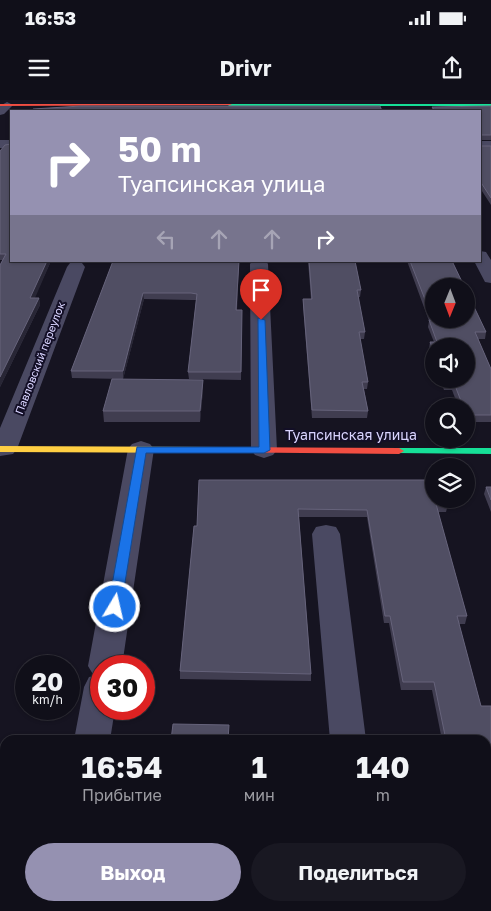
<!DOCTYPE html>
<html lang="ru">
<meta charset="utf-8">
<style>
body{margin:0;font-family:"Golos Text",sans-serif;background:#191822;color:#f1f3f6;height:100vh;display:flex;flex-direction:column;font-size:19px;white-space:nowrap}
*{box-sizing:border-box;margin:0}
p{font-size:16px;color:#9c9ca2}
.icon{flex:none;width:28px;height:28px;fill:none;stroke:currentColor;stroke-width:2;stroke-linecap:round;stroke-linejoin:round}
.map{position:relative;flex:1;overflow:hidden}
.panel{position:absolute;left:0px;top:635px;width:491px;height:176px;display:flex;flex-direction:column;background:#100f19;border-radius:15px 15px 0 0;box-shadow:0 1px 4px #0004,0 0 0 1px #302f38}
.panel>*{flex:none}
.guide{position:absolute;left:10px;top:10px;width:471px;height:152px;border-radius:0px;box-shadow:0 1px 4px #0004,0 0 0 1px #302f38;background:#9591b1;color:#fff;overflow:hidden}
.needle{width:32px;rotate:181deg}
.buttons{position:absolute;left:425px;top:178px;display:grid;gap:10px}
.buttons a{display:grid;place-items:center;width:50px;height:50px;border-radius:50%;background:#100f19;box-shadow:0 1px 4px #0004,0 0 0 1px #302f38;font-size:25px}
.speed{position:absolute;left:15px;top:555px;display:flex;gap:10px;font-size:25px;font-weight:700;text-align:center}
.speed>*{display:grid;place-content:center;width:65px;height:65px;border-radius:50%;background:#100f19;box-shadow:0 1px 4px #0004,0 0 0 1px #302f38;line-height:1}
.speed small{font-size:12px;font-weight:400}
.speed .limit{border:8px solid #d22;background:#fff;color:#111}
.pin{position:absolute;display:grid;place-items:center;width:42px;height:42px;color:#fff;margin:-51px -21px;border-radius:50% 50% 50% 0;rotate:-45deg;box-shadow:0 0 5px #0007}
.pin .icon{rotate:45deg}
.me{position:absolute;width:55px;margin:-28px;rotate:9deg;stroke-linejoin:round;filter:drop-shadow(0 0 4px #0008)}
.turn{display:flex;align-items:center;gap:18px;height:105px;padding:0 25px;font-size:22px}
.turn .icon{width:65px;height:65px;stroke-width:2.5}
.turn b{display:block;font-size:35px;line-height:42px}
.lanes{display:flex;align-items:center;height:48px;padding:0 25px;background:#0003;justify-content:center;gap:25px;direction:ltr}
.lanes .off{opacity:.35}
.eta{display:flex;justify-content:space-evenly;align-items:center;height:85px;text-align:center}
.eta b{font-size:30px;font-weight:700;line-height:35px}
.button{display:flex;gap:10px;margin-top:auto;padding:10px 25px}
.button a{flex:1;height:58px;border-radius:30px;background:#9591b1;color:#fff;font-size:20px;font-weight:700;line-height:58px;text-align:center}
.button a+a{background:#191822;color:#f1f3f6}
.status{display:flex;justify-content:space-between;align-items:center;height:35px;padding:0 25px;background:#100f19;direction:ltr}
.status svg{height:14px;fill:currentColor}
header{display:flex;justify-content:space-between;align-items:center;height:65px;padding:0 25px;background:#100f19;font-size:22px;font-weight:700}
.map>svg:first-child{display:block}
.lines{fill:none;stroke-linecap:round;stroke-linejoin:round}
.street{fill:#4a4962;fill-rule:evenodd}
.fast{fill:#16e098;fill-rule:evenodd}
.slow{fill:#ffcf43;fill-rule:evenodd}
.jam{fill:#f24e42;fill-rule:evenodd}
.wall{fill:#403d50}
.shaded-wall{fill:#282635}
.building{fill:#504e63;stroke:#66637b}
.route{fill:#1a73e8;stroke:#114b97}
.labels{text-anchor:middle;stroke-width:4;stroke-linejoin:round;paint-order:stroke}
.far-street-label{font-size:11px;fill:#d9d4ff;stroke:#130f26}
.street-label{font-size:14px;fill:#d9d4ff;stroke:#130f26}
</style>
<div class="status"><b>16:53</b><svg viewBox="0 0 49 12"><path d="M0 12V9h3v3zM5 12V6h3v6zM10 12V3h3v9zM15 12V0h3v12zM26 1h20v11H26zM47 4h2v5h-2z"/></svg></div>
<header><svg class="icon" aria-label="menu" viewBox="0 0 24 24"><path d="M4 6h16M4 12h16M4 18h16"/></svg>Drivr<svg class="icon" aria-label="share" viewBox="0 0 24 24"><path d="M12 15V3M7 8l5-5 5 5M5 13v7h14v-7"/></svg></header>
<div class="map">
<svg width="491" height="811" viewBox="0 0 491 811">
<rect width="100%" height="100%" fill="#161421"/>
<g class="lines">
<!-- street -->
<path class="street" d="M7,2L13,5L4,14L0,15V6Z
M0,40H11V48H0Z
M480,41H491V49H480Z
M480,151L486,152L491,160V183L485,182L474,161H480Z
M252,161H266L268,164L277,350L273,355L264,358L255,355L251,350L250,164Z
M76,162L82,163L85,167L17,349L13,354L0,356V328L67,167L70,163Z
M141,341L150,344L154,349L122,566H101V609H115L110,640H74L84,587L89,577L94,576L88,566L128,349L132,344Z
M326,425L336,427L340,434L366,640H330L312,434L316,427Z
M42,806H86V811H42Z
M344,806H388V811H344Z"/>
<!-- fast -->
<path class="fast" d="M230,4H491V6H228Z
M399,348H491V354L395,353L394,351Z"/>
<!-- slow -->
<path class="slow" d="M0,346L224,347L229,350L224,353L0,352Z"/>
<!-- jam -->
<path class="jam" d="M0,4H230L232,5L0,6Z
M224,347L399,348L404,351L399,354L220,352L219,350L220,348Z"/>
</g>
<!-- wall -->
<path class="wall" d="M491,6V40H480V11H432V7Z
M480,46H491V105L480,88Z
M0,51L11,161H51L34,198H39L40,205L0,287V165L3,160H0Z
M113,161H239L237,210H242L241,280L189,279L188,272L196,200H191L144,199L123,279L72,278L71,271Z
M308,161H355L361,190L360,197H358L365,232L364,239H360L368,282L367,289H364L368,311L367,318H312L303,206V199H311Z
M407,161H452L486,232L485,239H478L491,269V322H466V306H458L452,290H444L440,279H466L434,246V262L429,249L430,242H434L428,227L429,221Z
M203,280V290L200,322H104L103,311Z
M199,380H434V399H446L448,404L446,412H438L467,516L465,524H459L481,606H491V811H485L484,806H486V640H442L432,590H401L389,523H384L367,417H299L311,574V581L180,579V571L194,426H197Z
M486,387H491V412L484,394Z"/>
<!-- shaded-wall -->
<path class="shaded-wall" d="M47,161H51L32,205L30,198Z
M143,193L144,199L123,279V271Z
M39,198L40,205L0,287V277Z
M203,280V290L200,322V311Z"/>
<!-- building -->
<path class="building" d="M81,6H380L382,11H31L33,9Z
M491,6V35H480V11H435L432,7Z
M11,44V161H47L30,198H39L0,277V165L6,154H0V51L5,45Z
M480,46H491V98L480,81Z
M113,161H239L236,210H242L241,272H188L197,194L191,193H143L123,271H71Z
M309,161H355L361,190H357L365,232H359L368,282H362L368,311L312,310L303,199H312Z
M410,161H452L464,186H434V219H466V190L486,232H475L491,269V315H466V306H463L454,283H445L444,279H466V246H434V251L430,242H437L429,220H433Z
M112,279L203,280L200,311H103Z
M199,380H434V399H446L448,404H436L467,516H457L481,606H491V811H489L486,797V640H446L434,582H403L390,516H385L367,410L298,409L311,574L180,571L194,426H197Z
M486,387H491V400Z
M173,624L229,625L228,640H171Z
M260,806H326V811H260Z
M159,808L255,811H158Z"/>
<!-- route -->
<path class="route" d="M258,218L265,220L270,350L264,353H146L121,507L119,510H110L108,507L137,347H259Z"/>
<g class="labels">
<!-- far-street labels -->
<g class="far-street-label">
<text transform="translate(40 258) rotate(-69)" y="4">Павловский переулок</text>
</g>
<!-- street labels -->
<g class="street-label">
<text x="351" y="340">Туапсинская улица</text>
</g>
</g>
</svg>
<div class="buttons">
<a><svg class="needle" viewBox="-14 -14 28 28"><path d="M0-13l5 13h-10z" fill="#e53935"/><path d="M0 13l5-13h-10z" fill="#9c9ca2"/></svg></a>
<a><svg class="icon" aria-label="sound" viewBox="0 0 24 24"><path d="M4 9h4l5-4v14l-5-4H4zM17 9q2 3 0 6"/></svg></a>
<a><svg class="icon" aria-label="search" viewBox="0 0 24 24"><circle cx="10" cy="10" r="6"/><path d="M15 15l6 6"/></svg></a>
<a><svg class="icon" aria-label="layers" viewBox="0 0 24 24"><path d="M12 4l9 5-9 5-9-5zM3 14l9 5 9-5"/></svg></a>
</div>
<div class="speed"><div>20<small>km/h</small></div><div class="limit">30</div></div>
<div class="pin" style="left:261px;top:220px;background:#d93025"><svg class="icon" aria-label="arrive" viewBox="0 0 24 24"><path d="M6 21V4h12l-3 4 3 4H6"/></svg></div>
<svg class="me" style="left:115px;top:507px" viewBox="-20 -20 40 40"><circle r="17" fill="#1a73e8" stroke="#fff" stroke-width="3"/><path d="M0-11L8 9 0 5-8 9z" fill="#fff"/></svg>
<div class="guide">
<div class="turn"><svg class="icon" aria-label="right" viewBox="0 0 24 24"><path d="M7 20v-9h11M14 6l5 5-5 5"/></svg><div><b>50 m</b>Туапсинская улица</div></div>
<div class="lanes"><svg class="icon off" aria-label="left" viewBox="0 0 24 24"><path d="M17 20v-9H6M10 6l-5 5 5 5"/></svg><svg class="icon off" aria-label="ahead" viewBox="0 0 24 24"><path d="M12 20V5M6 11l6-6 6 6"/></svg><svg class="icon off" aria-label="ahead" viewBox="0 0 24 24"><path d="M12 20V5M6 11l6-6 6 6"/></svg><svg class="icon" aria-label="right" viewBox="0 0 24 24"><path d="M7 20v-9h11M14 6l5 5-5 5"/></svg></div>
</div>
<section class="panel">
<div class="eta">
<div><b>16:54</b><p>Прибытие</p></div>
<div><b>1</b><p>мин</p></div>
<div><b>140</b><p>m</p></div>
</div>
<div class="button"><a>Выход</a><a>Поделиться</a></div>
</section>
</div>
